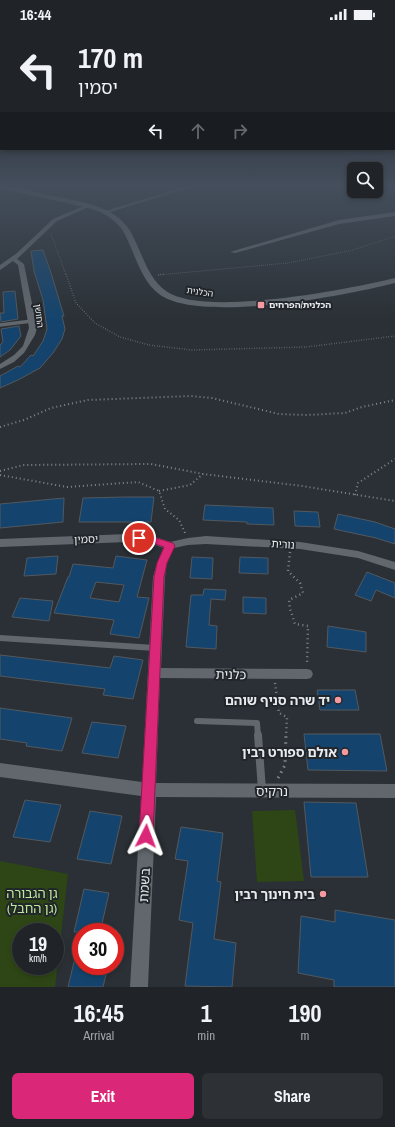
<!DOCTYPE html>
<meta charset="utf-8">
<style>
body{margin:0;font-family:"Archivo Narrow","Noto Sans Hebrew",sans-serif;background:#2d3034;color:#f1f3f6;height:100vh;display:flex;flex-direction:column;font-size:15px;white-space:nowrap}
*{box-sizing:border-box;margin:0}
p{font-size:13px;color:#a2a4a8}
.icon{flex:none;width:22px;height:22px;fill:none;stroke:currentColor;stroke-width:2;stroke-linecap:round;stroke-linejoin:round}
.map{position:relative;height:959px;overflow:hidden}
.side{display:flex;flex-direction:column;background:#202428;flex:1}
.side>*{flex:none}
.banner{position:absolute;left:0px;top:0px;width:395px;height:122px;box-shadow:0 2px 6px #0003,0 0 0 1px #3d4145;background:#202428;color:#f1f3f6;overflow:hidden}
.controls{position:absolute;left:347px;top:134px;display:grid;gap:8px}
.controls a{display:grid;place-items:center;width:36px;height:36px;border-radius:6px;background:#202428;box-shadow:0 2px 6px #0003,0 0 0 1px #3d4145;font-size:20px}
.speed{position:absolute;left:12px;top:895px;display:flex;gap:8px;font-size:20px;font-weight:700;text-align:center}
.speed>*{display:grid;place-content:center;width:52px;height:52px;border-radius:50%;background:#202428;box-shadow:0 2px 6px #0003,0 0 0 1px #3d4145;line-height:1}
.speed small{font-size:10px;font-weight:400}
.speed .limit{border:6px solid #d22;background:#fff;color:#111}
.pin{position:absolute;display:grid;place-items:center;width:34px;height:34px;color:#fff;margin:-17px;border:2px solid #fff;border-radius:50%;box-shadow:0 1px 4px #0007}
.me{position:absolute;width:44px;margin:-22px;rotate:3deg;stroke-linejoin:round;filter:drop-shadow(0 0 3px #0008)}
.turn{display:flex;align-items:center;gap:14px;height:84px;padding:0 12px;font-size:18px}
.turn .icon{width:52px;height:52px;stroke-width:2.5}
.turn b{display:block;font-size:28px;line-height:34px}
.lanes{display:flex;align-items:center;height:38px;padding:0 12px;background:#0003;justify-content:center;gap:20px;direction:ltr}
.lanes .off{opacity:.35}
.eta{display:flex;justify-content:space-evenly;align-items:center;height:68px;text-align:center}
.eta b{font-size:24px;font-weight:800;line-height:28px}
.cta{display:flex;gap:8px;margin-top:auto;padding:8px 12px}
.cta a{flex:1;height:46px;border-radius:6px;background:#db2777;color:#fff;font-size:16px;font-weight:800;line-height:46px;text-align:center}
.cta a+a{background:#2d3034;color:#f1f3f6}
.status{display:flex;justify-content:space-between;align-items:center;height:28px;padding:0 20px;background:#202428;direction:ltr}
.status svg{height:11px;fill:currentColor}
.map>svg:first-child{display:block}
.green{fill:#2e4615;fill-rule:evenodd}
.building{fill:#14446d;stroke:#52585e;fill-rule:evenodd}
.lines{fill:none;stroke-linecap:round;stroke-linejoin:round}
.path-far4{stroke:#82878b;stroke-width:1;stroke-dasharray:0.5 1.5;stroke-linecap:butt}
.path-far3{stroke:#82878b;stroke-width:1.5;stroke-dasharray:0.5 2;stroke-linecap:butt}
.path-far2{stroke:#82878b;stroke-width:2;stroke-dasharray:1 3;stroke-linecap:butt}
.path-far1{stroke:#82878b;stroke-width:2.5;stroke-dasharray:1 3.5;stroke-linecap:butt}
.path{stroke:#82878b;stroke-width:3;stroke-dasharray:1.5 4.5;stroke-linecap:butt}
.service-far2{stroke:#61676d;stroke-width:3.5}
.service-far1{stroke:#61676d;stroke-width:6}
.service{stroke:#61676d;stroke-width:8}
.minor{fill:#61676d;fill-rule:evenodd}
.tertiary{fill:#61676d;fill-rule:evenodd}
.route{fill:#db2777;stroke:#8e194d}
.poi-dot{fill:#f49aa0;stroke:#21262b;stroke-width:1.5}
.labels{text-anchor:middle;stroke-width:4;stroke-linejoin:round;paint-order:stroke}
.far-street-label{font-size:9px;fill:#e7eaee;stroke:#21262b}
.far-poi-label{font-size:9px;font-weight:bold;fill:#e7eaee;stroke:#21262b;text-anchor:start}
.street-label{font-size:11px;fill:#e7eaee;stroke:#21262b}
.near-street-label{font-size:13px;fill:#e7eaee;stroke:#21262b}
.near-poi-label{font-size:13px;font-weight:bold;fill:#e7eaee;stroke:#21262b;text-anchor:end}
.near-park-label{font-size:13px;fill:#bde997;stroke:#21262b}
</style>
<div class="status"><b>16:44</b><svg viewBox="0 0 49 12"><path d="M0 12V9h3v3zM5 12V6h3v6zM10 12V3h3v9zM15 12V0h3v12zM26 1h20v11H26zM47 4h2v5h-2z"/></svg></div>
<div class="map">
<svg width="395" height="959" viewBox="0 0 395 959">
<rect width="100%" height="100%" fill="#2a3035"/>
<!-- green -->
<path class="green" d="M295,782L304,853L257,854L252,783Z
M0,833L68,846L55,959H0ZM21,904H55V938H21Z"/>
<!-- building -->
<path class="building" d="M43,222L51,245L64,288H62L65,301L62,311L53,325L40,340L18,352L0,360V348L18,338L20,339L31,327L33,328L43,313L47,301L43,272L34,243L31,223Z
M15,263L18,291L1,294L0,285H4L3,264Z
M19,298L21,308L10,322L0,329V317L3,314L1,301Z
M125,469H154L151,494H79L83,470Z
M64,470L63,494L0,500V476Z
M205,477L273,480L274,497L247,496V494L203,492Z
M294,483L318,484L320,499L295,498Z
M338,486L375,494L395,501V516L376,510L334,501Z
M58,528L56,546L24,548L27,530Z
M116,528L147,532L137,569L149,570L139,610L110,606L114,592L54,585L68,549H69L73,536L113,540ZM96,554L124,557L119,574L90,570Z
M192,529L213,530L212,551L190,550Z
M240,529L268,530V546L239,545Z
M367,544L395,555V570L376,562L371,573L355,567Z
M204,561L226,562L225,572L211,571L209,597L217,598L216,621L186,619L191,567H203Z
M243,569L266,570V586L243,585Z
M20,570L53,573L49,593L12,589Z
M328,598L366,604V624L327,619Z
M0,627L110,640L114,628L143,632L133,671L103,667L105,661L0,648Z
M317,662H355L359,682H320Z
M0,680L72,690L62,723L26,718L27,715L0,711Z
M92,694L126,698L118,730L82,725Z
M304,706H380L387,743L308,742Z
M25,772L61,777L50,814L13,809Z
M304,774L356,775L368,849H311Z
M90,783L122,788L111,836L77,831Z
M181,799L223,805L217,853L221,854L214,911L236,915L232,959L185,958L193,895L179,892L188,833L175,831Z
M84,861L109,865L100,904H74Z
M335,882L395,892V959H334V952L298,945L301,888L335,894Z
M78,917H81V938H108L103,959H68Z"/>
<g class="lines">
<!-- path-far4 -->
<path class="path-far4" d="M42,160L48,157
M51,206L66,247
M158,247L288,235L353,222L395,208"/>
<!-- path-far3 -->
<path class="path-far3" d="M66,246L76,275L95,295L120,309L149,317L192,322L306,319L395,308
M158,247L164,246"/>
<!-- path-far2 -->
<path class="path-far2" d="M0,399L24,392L51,380L88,372L191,368L212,370L279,386L307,387L345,385L362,379L395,372
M0,443L24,437L151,436L203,446L302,458L395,473
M0,447L67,459L138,454L159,463L165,481L179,492L185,505
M159,463L190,457L203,446
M355,467L358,455L395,431"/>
<!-- path-far1 -->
<path class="path-far1" d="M290,524L288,543L300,555L303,565L289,572L290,581L295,596L308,598L307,637
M275,655L279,685L287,689L286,708"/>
<!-- path -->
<path class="path" d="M278,750L285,737L286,707"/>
<!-- service-far2 -->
<path class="service-far2" d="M0,297L32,293"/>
<!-- service-far1 -->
<path class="service-far1" d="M0,610L155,620
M197,693L257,695L258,708"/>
<!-- service -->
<path class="service" d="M258,707L262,762"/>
<!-- minor -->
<path class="minor" d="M190,157H198L107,185L102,184Z
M86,177L91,178L57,193L17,231L24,236L37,300L35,307L24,325L14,334L0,341V336L14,327L23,318L29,300L18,237L13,233L0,242V237L17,225L53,191Z
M395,184V188L339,196L235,225L230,224L339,192Z
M128,506L150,507L170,514L188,510L206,508L300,514L358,523L395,534V542L358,530L300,521L206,516L188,517L174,520L167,535L165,549L161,640L307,641L311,642L313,646L311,650L307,651L160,650L156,755L395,756V770L156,769L148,959H130L141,768L0,749V735L142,754L153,549L157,535L164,520L149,515L128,514L0,519V511Z"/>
<!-- tertiary -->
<path class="tertiary" d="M0,157C15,157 30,163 44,166C65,171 87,173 106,182C115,186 123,193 129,201C141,220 146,249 166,263C204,290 349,261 395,250V255C349,267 198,296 159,266C140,252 135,224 123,203C118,195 109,188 100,184C88,179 75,177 62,174C41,170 21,165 0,160Z"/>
</g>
<!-- sky -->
<linearGradient id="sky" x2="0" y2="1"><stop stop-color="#171a1d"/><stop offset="0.54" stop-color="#444e5c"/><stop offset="1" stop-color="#444e5c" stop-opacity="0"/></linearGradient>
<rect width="395" height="292" fill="url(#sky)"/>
<!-- route -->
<path class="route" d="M139,507L150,508L173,515L175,518L167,535L164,549L153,808L151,813L146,815L141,813L139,808L154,549L157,535L164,519L149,514L136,513L134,510L136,508Z"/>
<!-- markers -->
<g class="poi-dot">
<rect x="257" y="273" width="8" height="8" rx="2"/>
<circle cx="338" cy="672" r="4"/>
<circle cx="345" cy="724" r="4"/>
<circle cx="323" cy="866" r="4"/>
</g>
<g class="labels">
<!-- far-street labels -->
<g class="far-street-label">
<text transform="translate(200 264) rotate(8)" y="3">הכלנית</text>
<text transform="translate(39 288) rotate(83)" y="3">החושן</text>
</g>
<!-- far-poi labels -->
<g class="far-poi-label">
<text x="269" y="280">הכלנית/הפרחים</text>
</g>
<!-- street labels -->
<g class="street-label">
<text transform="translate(86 511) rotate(-2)" y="4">יסמין</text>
<text transform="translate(283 516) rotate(4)" y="4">נורית</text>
</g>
<!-- near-street labels -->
<g class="near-street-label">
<text transform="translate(231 646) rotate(1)" y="5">כלנית</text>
<text x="272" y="768">נרקיס</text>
<text transform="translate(144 857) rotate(-87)" y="5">בשמת</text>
</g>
<!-- near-poi labels -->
<g class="near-poi-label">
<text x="330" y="677">יד שרה סניף שוהם</text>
<text x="337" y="729">אולם ספורט רבין</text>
<text x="315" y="871">בית חינוך רבין</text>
</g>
<!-- near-park labels -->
<g class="near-park-label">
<text x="32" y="870">גן הגבורה<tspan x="32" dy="15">(גן החבל)</tspan></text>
</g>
</g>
</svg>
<div class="controls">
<a><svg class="icon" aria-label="search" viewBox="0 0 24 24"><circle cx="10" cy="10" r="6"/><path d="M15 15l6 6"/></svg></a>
</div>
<div class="speed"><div>19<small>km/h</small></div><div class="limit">30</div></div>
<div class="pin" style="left:139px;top:510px;background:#d93025"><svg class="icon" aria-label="arrive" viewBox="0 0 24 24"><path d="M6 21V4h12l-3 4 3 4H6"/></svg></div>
<svg class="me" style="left:146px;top:808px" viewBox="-20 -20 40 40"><path d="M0-17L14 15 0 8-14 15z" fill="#db2777" stroke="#fff" stroke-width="4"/></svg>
<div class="banner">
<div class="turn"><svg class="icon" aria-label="left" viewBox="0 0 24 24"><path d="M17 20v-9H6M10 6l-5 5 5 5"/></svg><div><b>170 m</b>יסמין</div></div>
<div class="lanes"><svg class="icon" aria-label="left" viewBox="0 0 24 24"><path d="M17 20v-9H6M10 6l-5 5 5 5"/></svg><svg class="icon off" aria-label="ahead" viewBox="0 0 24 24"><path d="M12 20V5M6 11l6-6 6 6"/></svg><svg class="icon off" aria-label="right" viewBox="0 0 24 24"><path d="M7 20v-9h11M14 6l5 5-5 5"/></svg></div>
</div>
</div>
<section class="side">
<div class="eta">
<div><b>16:45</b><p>Arrival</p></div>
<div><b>1</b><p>min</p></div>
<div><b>190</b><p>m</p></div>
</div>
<div class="cta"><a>Exit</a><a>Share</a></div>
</section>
